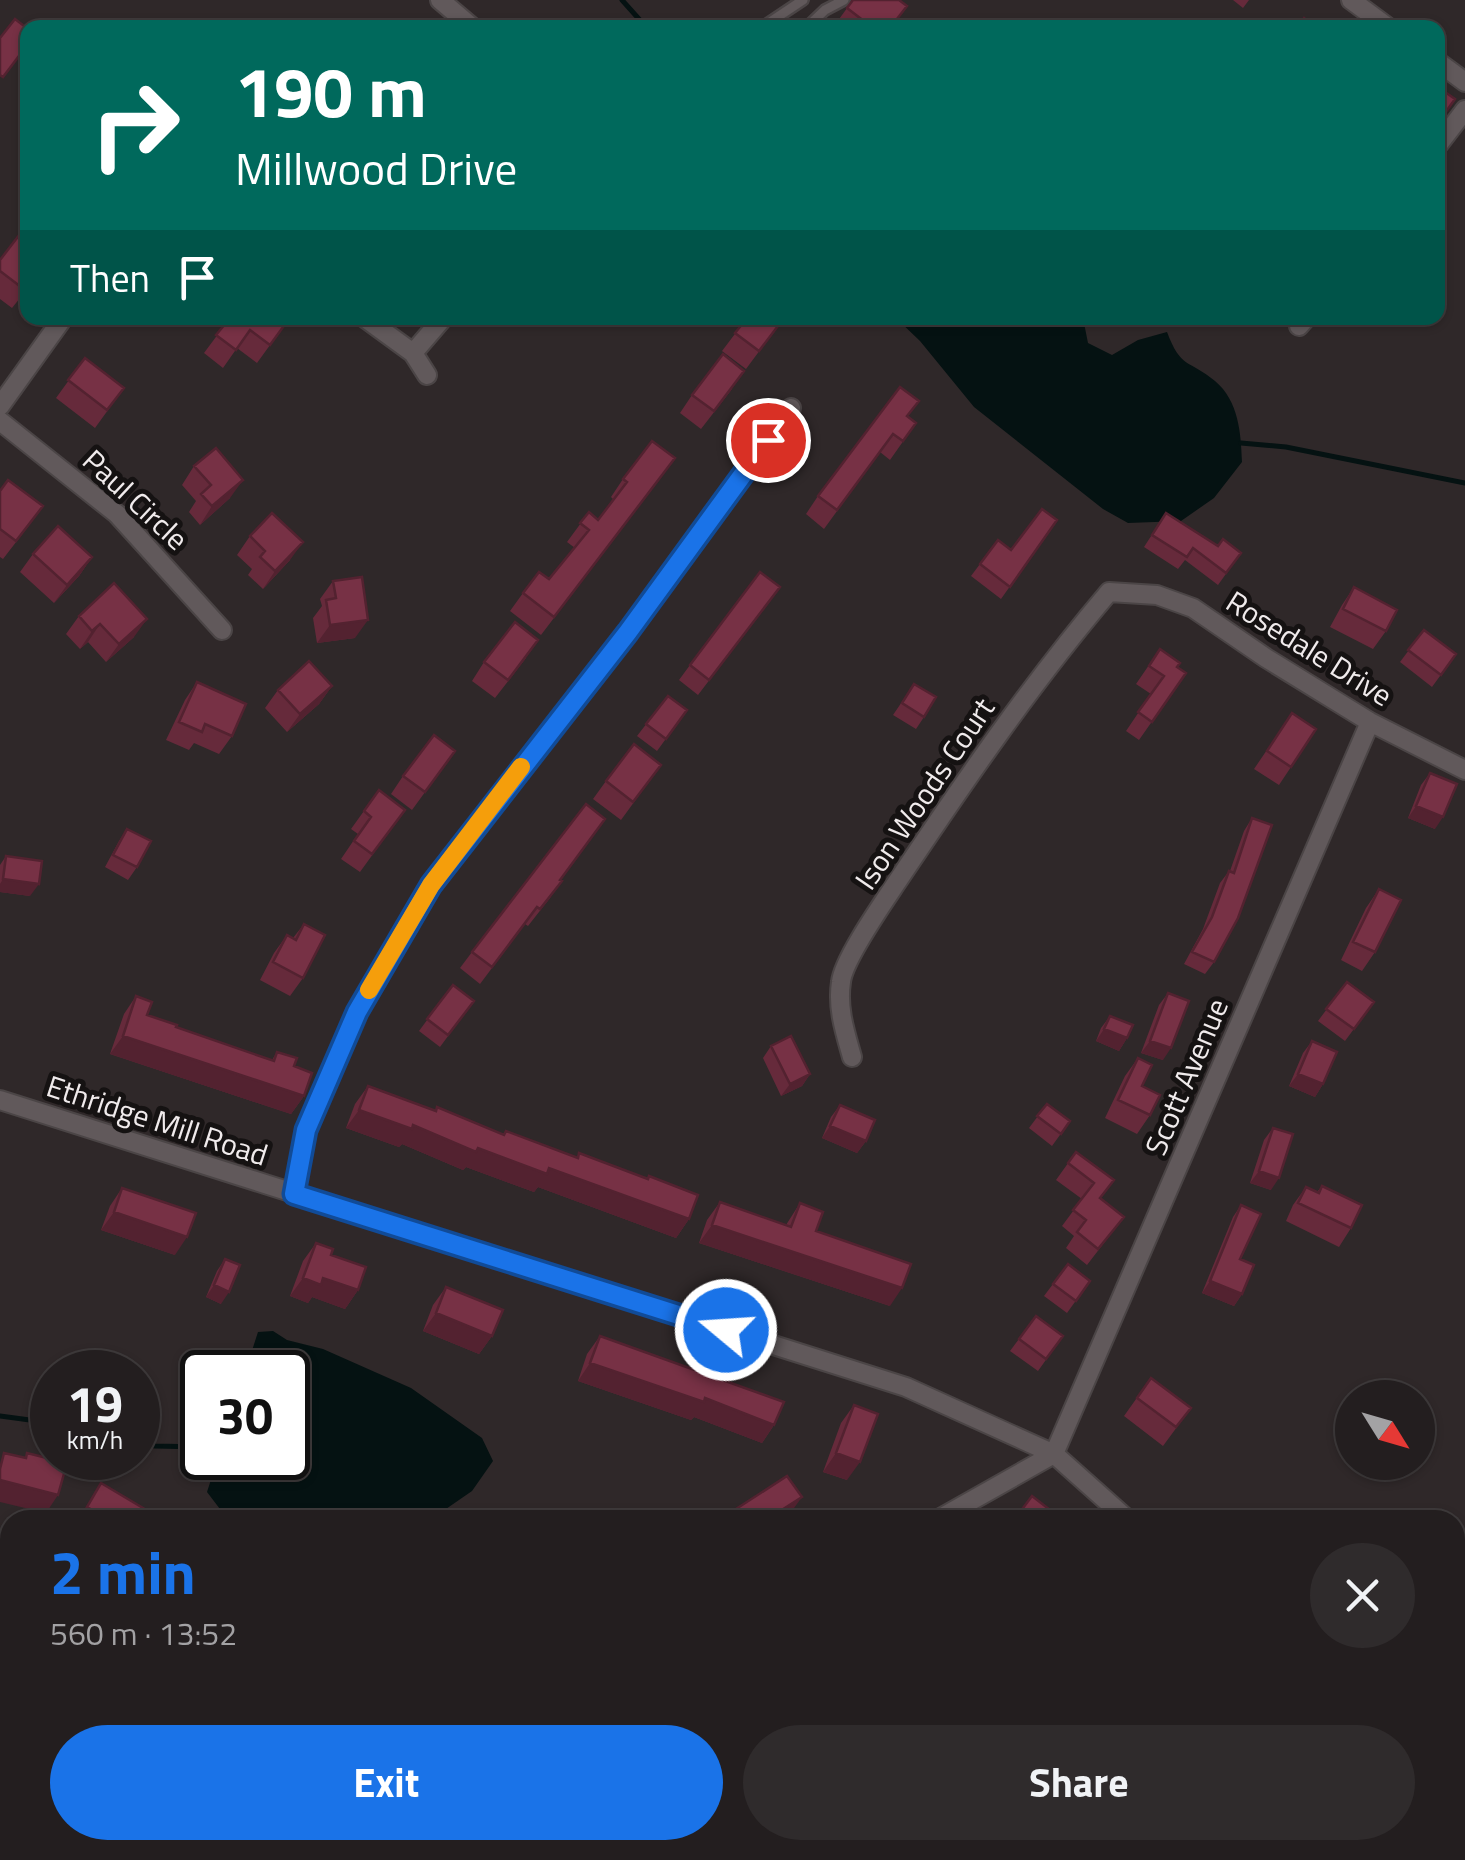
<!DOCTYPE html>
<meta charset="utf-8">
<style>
body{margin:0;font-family:"Titillium Web",sans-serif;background:#2f2b2c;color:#f1f3f6;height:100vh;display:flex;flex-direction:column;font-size:38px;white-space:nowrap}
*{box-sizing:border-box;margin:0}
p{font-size:32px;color:#a3a2a4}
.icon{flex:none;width:55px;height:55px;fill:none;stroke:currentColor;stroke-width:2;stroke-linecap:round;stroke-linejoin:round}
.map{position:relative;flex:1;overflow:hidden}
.drawer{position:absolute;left:0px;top:1510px;width:1465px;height:350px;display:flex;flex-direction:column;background:#231e1f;border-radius:30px 30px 0 0;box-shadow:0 2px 8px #0004,0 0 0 2px #403c3d}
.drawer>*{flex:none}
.top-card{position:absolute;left:20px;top:20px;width:1425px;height:305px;border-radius:20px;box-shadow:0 2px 8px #0004,0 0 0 2px #403c3d;background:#00695c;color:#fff;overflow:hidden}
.needle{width:65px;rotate:127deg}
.controls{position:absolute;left:1335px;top:1380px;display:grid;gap:20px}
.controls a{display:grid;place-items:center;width:100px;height:100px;border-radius:50%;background:#231e1f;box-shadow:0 2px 8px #0004,0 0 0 2px #403c3d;font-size:50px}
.speed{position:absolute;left:30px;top:1350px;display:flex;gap:20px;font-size:50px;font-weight:700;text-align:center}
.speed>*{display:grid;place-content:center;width:130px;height:130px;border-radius:50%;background:#231e1f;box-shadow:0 2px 8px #0004,0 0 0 2px #403c3d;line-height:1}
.speed small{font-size:25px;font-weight:400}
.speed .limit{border:5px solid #111;border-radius:15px;background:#fff;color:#111}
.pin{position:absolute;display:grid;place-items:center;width:85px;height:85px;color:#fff;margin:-42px;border:5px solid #fff;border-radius:50%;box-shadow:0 2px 10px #0007}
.me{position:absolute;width:110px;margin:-55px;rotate:288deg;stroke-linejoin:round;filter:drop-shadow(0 0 8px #0008)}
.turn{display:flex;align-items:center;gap:35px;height:210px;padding:0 50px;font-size:45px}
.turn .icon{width:130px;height:130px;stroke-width:2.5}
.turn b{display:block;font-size:70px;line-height:85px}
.then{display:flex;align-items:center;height:95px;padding:0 50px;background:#0003;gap:20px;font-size:38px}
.round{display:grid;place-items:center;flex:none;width:105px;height:105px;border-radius:52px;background:#2f2b2c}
.summary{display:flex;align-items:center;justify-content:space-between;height:170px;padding:0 50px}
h1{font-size:60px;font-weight:700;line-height:75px;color:#1a73e8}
.cta{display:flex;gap:20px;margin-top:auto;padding:20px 50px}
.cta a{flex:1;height:115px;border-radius:60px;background:#1a73e8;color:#fff;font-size:40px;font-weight:700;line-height:115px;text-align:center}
.cta a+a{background:#2f2b2c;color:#f1f3f6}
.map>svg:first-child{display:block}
.water{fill:#051212}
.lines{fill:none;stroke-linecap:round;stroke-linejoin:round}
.stream{stroke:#051212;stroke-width:5}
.service-casing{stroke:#4b4546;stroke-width:14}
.minor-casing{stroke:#4b4546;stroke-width:22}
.service{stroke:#61595b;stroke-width:9}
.minor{stroke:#61595b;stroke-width:18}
.wall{fill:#662a3b}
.shaded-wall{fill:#532230}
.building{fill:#773145;stroke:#532230;stroke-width:2.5}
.route-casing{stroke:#114b97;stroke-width:25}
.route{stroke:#1a73e8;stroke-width:18}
.slow{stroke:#f59e0b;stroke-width:18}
.labels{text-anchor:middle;stroke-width:10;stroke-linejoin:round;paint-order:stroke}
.street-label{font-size:30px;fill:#f0ebec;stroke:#151212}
</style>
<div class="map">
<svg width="1465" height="1860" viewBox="0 0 1465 1860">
<rect width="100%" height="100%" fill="#2f2829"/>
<!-- water -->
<path class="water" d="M896,318H1083L1088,343L1112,355L1138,340L1167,332C1181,369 1188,359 1215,381C1239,401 1241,434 1242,462L1214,498L1181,521L1128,523L1103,509L974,407L920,341Z
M273,1331L287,1340L323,1349L411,1388L482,1438L493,1461L472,1491L430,1520H246L223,1513L207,1492L218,1458H288V1372H245L258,1332Z"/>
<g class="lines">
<!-- stream -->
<path class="stream" d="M622,0L647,28
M1241,443L1286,447L1465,483
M0,1416L52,1423
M138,1441L155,1446L202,1447"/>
<defs>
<path id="service" d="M761,28L803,0
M806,28L825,10L844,0
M1455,1674L1465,1670
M1455,1731L1465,1726"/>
<path id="minor" d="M440,0L473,28
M1351,0L1389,28
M1438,62L1465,82
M1438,145L1465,110
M365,318L413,353L427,375
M1299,326L1306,318
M413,353L443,318
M0,406L63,318
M0,421L117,514L222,630
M852,1057C845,1032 837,1008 841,982C843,960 883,903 897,882C964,782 1031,684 1109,592L1157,595L1193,608L1266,658L1370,722L1465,770
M0,1100L906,1387L1054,1454L1128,1520
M293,1194L306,1130L357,1012L431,885L628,631L791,408
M937,1520L1054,1454L1370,722
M0,1584L10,1585
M1455,1813L1465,1822
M239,1860L264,1850
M1083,1860L1147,1850"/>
</defs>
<!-- service casing -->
<use href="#service" class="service-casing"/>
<!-- minor casing -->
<use href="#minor" class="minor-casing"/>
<!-- service -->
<use href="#service" class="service"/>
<!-- minor -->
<use href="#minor" class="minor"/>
</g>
<!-- wall -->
<path class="wall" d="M853,0L891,28H837L834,26Z
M1233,0H1249L1243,8Z
M28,217V231L21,226Z
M0,260L28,288L12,308L0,299Z
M230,318L286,323L257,363L237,348L223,368L204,353Z
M747,318H784L746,369L722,351Z
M85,358L124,388L95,428L56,398Z
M732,389L701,429L680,413L692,395Z
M908,417L916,423L890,460L880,452L824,529L806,514L818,496Z
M194,466L230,498L200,525L189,512L196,501L182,485Z
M662,476L541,635L510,611L523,593L549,579L575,548L567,542L589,512L598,520L613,499L611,497L623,479Z
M0,491L30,524L3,559L0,557Z
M1166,513L1218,546L1241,553L1218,585L1185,560L1178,569L1144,547Z
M1057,520L1001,599L971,576L998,540L1011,550Z
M250,536L290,560L263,589L248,575L252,569L237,555Z
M33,554L92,557L79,576L54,603L20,572Z
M333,581L355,638L317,643L313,618L322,606L320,599Z
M1354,587L1386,631L1373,649L1330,627L1342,605Z
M769,602L698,695L679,680L690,665Z
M79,616L134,637L106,662L88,642L80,649L66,634Z
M1424,630L1456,654L1432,687L1400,662Z
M1160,649L1177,667L1186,673L1139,740L1126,731L1151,694L1136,684Z
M526,658L495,698L472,681L484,662Z
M197,682L232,736L219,754L194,743L189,750L166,740L185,700Z
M914,684L924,717L916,729L893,715Z
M332,686L319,704L287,732L265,708L278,690Z
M668,696L687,710L657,751L637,736Z
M1292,713L1291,767L1279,785L1254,769Z
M455,751L412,810L391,794L403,776Z
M1430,773L1435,829L1408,818L1421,785Z
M606,781L648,783L621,820L593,799Z
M379,790L405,810L360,872L341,859L358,834L351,829Z
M1252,818L1214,962L1205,974L1184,964L1203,929L1220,883L1229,871H1230L1244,831Z
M127,829L137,867L128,880L105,867L119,841Z
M6,856L30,896L0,892V865Z
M560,880L550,898L528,926L525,924L480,984L460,968L472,952Z
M1379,889L1375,952L1362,971L1341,960L1366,908Z
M304,924L303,978L290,996L260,980L274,953L287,935L293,938Z
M1347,982L1374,1002L1345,1041L1318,1021Z
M453,985L474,1001L440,1047L419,1031Z
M1168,993L1163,1060L1141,1053L1159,1005Z
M136,996L147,1015L176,1027L272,1060L277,1052L294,1066L304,1096L291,1114L110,1054L124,1014Z
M1110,1016L1127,1038L1119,1051L1096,1041L1101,1028Z
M1312,1041L1323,1084L1315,1097L1289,1086L1303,1053Z
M771,1046L810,1074L802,1086L781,1096L763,1058Z
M1138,1058L1142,1086L1150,1115L1137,1134L1105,1118L1125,1076Z
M368,1086L503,1135L506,1131L577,1157L579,1153L689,1219L676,1238L538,1187L534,1192L466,1167L463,1170L402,1144L399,1147L346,1128L355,1104Z
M1047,1104L1070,1121L1052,1146L1029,1128Z
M840,1105L866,1141L857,1153L822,1138L831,1117Z
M1273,1128L1271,1190L1250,1183L1264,1140Z
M1076,1152L1114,1180L1100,1198L1124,1217L1087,1265L1066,1248L1074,1236L1062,1226L1082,1199L1056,1180Z
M1322,1186L1351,1228L1339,1247L1286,1221L1293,1205L1306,1187L1317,1192Z
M122,1188L175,1255L101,1230L110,1206Z
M720,1202L786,1225L800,1203L816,1231L890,1306L699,1243L707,1220Z
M1241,1205L1240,1259L1242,1294L1234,1306L1202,1293L1233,1217Z
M316,1243L331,1255L358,1290L345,1309L312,1297L308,1303L290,1296L303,1261Z
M225,1259L221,1304L206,1297L217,1271Z
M1068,1264L1090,1281L1067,1313L1044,1296Z
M446,1287L492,1336L479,1354L423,1331L433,1305Z
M1036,1316L1063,1336L1038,1371L1010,1351Z
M600,1336L774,1425L762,1443L694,1417L691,1420L578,1381L587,1354Z
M1151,1378L1191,1408L1163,1446L1124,1416Z
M854,1405L847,1480L823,1472L841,1423Z
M101,1483L150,1520H78Z
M551,1850H600L584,1860H576L571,1852L557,1860Z
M620,1850H646L649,1858L648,1860H614Z
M870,1850H885L874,1857Z
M891,1850H912L896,1860Z
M1374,1850H1397L1386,1860H1383Z"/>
<!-- shaded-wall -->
<path class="shaded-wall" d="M243,480L230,498L200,525L212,506Z
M303,542L290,560L263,589L275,571Z
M92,557L79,576L54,603L67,585Z
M147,619L134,637L106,662L119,644Z
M368,620L355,638L317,643L330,625Z
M100,624L88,642L80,649L92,631Z
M332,686L319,704L287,732L300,714Z
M1416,806L1443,817L1435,829L1408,818Z
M3,879L39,884L30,896L0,892V884Z
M1104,1029L1127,1038L1119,1051L1096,1041Z
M123,1036L304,1096L291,1114L110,1054Z
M1150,1041L1171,1048L1163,1060L1141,1053Z
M810,1074L802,1086L781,1096L790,1084Z
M1298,1074L1323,1084L1315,1097L1289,1086Z
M359,1110L413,1125L478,1148L549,1168L689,1219L676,1238L538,1187L534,1192L466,1167L463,1170L402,1144L399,1147L346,1128Z
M830,1126L866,1141L857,1153L822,1138Z
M1259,1171L1279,1178L1271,1190L1250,1183Z
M114,1212L187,1237L175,1255L101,1230Z
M712,1225L902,1288L890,1306L699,1243Z
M303,1278H323L358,1290L345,1309L312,1297L308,1303L290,1296Z
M1210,1281L1242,1294L1234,1306L1202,1293Z
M214,1285L229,1292L221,1304L206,1297Z
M436,1313L492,1336L479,1354L423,1331Z
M590,1363L705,1398L774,1425L762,1443L694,1417L691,1420L578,1381Z
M836,1453L860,1462L847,1480L823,1472Z
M0,1480L58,1495L46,1513L0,1502Z
M802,1497L789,1515L781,1520H766Z
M0,1631L10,1632V1642L4,1650H0Z
M1465,1634V1651L1455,1655V1638Z
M564,1850H572L557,1860Z
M587,1850H600L584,1860H580Z
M903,1850H912L896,1860Z"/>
<!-- building -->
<path class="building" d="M853,0H899L907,6L890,28H873L847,8Z
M1304,18L1316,28H1297Z
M15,19L28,29V44L3,77L0,75V38Z
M1438,87L1455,99L1440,120L1438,118Z
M20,234L28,239V287L25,290L0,271V260Z
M230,318H279L286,323L270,345L250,330L236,350L216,335Z
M747,318H784L759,351L735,333Z
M723,354L744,371L714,411L692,395Z
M85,358L124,388L107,410L68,380Z
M900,387L919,401L907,416L916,423L903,441L893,434L837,510L818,496Z
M652,441L675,458L554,617L523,593L539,572L549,579L589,530L580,523L589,512L598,520L627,482L623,479Z
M216,448L243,480L212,506L201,494L211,485L194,466Z
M8,480L43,506L16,541L0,529V491Z
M1042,509L1057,520L1010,587L980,564L998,540L1011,550Z
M272,513L303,542L275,571L260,557L265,551L250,536Z
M1166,513L1218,546L1223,539L1241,553L1226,573L1193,548L1187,557L1152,535Z
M58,526L92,557L67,585L33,554Z
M760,572L780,587L709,680L690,665Z
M362,577L368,620L330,625L326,600L336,598L333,581Z
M114,583L147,619L119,644L100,624L92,631L79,616Z
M1354,587L1397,610L1386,631L1343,609Z
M515,622L538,640L508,680L484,662Z
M1424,630L1456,654L1441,675L1408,650Z
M1160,649L1180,663L1177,667L1186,673L1152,722L1138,712L1164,676L1149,666Z
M309,661L332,686L300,714L278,690Z
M197,682L246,704L232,736L205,724L202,732L179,722Z
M914,684L936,697L924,717L902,703Z
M668,696L687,710L666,739L646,724Z
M1292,713L1316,729L1291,767L1267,751Z
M434,735L455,751L425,792L403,776Z
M634,744L661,765L633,802L606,781Z
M1430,773L1457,784L1443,817L1416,806Z
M379,790L405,810L372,854L354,841L371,817L364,811Z
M586,804L605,819L560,880L562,881L540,909L537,907L492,967L472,952Z
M1252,818L1272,825L1238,918L1214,962L1192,952L1212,917L1229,871L1234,873Z
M127,829L151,841L137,867L113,855Z
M6,856L42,861L39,884L3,879Z
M1379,889L1401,900L1375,952L1353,942Z
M304,924L325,935L303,978L273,962L287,935L296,940Z
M1347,982L1374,1002L1354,1029L1326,1009Z
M453,985L474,1001L448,1035L427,1019Z
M1168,993L1189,1001L1171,1048L1150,1041Z
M136,996L152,1002L147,1015L177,1025L176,1027L274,1061L277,1052L297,1058L294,1066L312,1073L304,1096L123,1036Z
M1110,1016L1133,1025L1127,1038L1104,1029Z
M791,1036L810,1074L790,1084L771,1046Z
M1312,1041L1337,1052L1323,1084L1298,1074Z
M1138,1058L1152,1065L1142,1086L1160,1095L1150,1115L1118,1100Z
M368,1086L436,1111L437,1107L504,1135L506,1131L578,1158L579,1153L648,1179L649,1176L698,1195L689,1219L549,1168L547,1174L478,1148L476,1152L413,1125L412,1129L359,1110Z
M1047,1104L1070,1121L1061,1134L1037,1116Z
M840,1105L875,1120L866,1141L830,1126Z
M1273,1128L1293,1134L1279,1178L1259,1171Z
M1076,1152L1114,1180L1100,1198L1124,1217L1098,1249L1077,1232L1086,1220L1073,1210L1094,1183L1068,1163Z
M1322,1186L1362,1205L1351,1228L1298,1203L1306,1187L1319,1193Z
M122,1188L196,1213L187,1237L114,1212Z
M720,1202L791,1227L800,1203L823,1212L816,1231L911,1264L902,1288L712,1225Z
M1241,1205L1261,1214L1240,1259L1254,1265L1242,1294L1210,1281Z
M316,1243L333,1249L331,1255L366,1267L358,1290L323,1278L321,1285L303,1278Z
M225,1259L240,1265L229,1292L214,1285Z
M1068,1264L1090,1281L1076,1301L1053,1284Z
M446,1287L503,1310L492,1336L436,1313Z
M1036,1316L1063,1336L1046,1359L1019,1339Z
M600,1336L784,1402L774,1425L705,1398L704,1402L590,1363Z
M1151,1378L1191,1408L1176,1427L1137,1398Z
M854,1405L878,1414L860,1462L836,1453Z
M4,1453L26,1458L27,1453L67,1463L58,1495L0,1480V1469Z
M787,1476L802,1497L766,1520H719Z
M101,1483L153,1514L150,1520H110L87,1507Z
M1032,1496L1063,1520H1022L1017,1516Z
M1465,1601V1634L1455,1638V1605Z
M0,1604H10V1632L0,1631Z
M114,1850H129L136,1856L133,1860H106Z
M452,1850H540L543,1857L536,1860H426Z
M624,1850H646L649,1858L645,1860H628Z
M821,1850H849L858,1860H809Z"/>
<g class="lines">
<defs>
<path id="route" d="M726,1330L294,1194L306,1130L357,1012L431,885L628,632L768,440"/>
</defs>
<!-- route casing -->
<use href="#route" class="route-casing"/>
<!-- route -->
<use href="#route" class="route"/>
<!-- slow -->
<path class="slow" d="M369,990L431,885L521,767"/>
</g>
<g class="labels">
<!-- street labels -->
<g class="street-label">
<text transform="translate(135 500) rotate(43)" y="10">Paul Circle</text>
<text transform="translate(1309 649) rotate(32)" y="10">Rosedale Drive</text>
<text transform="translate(925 794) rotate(-56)" y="10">Ison Woods Court</text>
<text transform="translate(1187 1077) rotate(-67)" y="10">Scott Avenue</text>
<text transform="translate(157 1121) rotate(18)" y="10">Ethridge Mill Road</text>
</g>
</g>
</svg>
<div class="controls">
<a><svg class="needle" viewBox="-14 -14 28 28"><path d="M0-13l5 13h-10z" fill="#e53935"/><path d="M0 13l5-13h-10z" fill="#a3a2a4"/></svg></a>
</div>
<div class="speed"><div>19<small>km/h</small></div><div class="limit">30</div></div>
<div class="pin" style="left:768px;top:440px;background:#d93025"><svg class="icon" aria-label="arrive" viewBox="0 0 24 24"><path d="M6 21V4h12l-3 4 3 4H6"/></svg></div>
<svg class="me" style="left:726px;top:1330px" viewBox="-20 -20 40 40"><circle r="17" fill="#1a73e8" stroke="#fff" stroke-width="3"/><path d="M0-11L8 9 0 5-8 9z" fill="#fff"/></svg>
<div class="top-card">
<div class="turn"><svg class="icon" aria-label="right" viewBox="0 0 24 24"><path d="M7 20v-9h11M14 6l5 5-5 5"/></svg><div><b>190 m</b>Millwood Drive</div></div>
<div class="then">Then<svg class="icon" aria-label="arrive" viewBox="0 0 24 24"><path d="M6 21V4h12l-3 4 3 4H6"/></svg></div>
</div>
<section class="drawer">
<div class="summary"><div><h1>2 min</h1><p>560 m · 13:52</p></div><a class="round"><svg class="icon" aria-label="close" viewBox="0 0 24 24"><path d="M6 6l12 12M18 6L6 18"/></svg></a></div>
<div class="cta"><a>Exit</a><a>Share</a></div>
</section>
</div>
